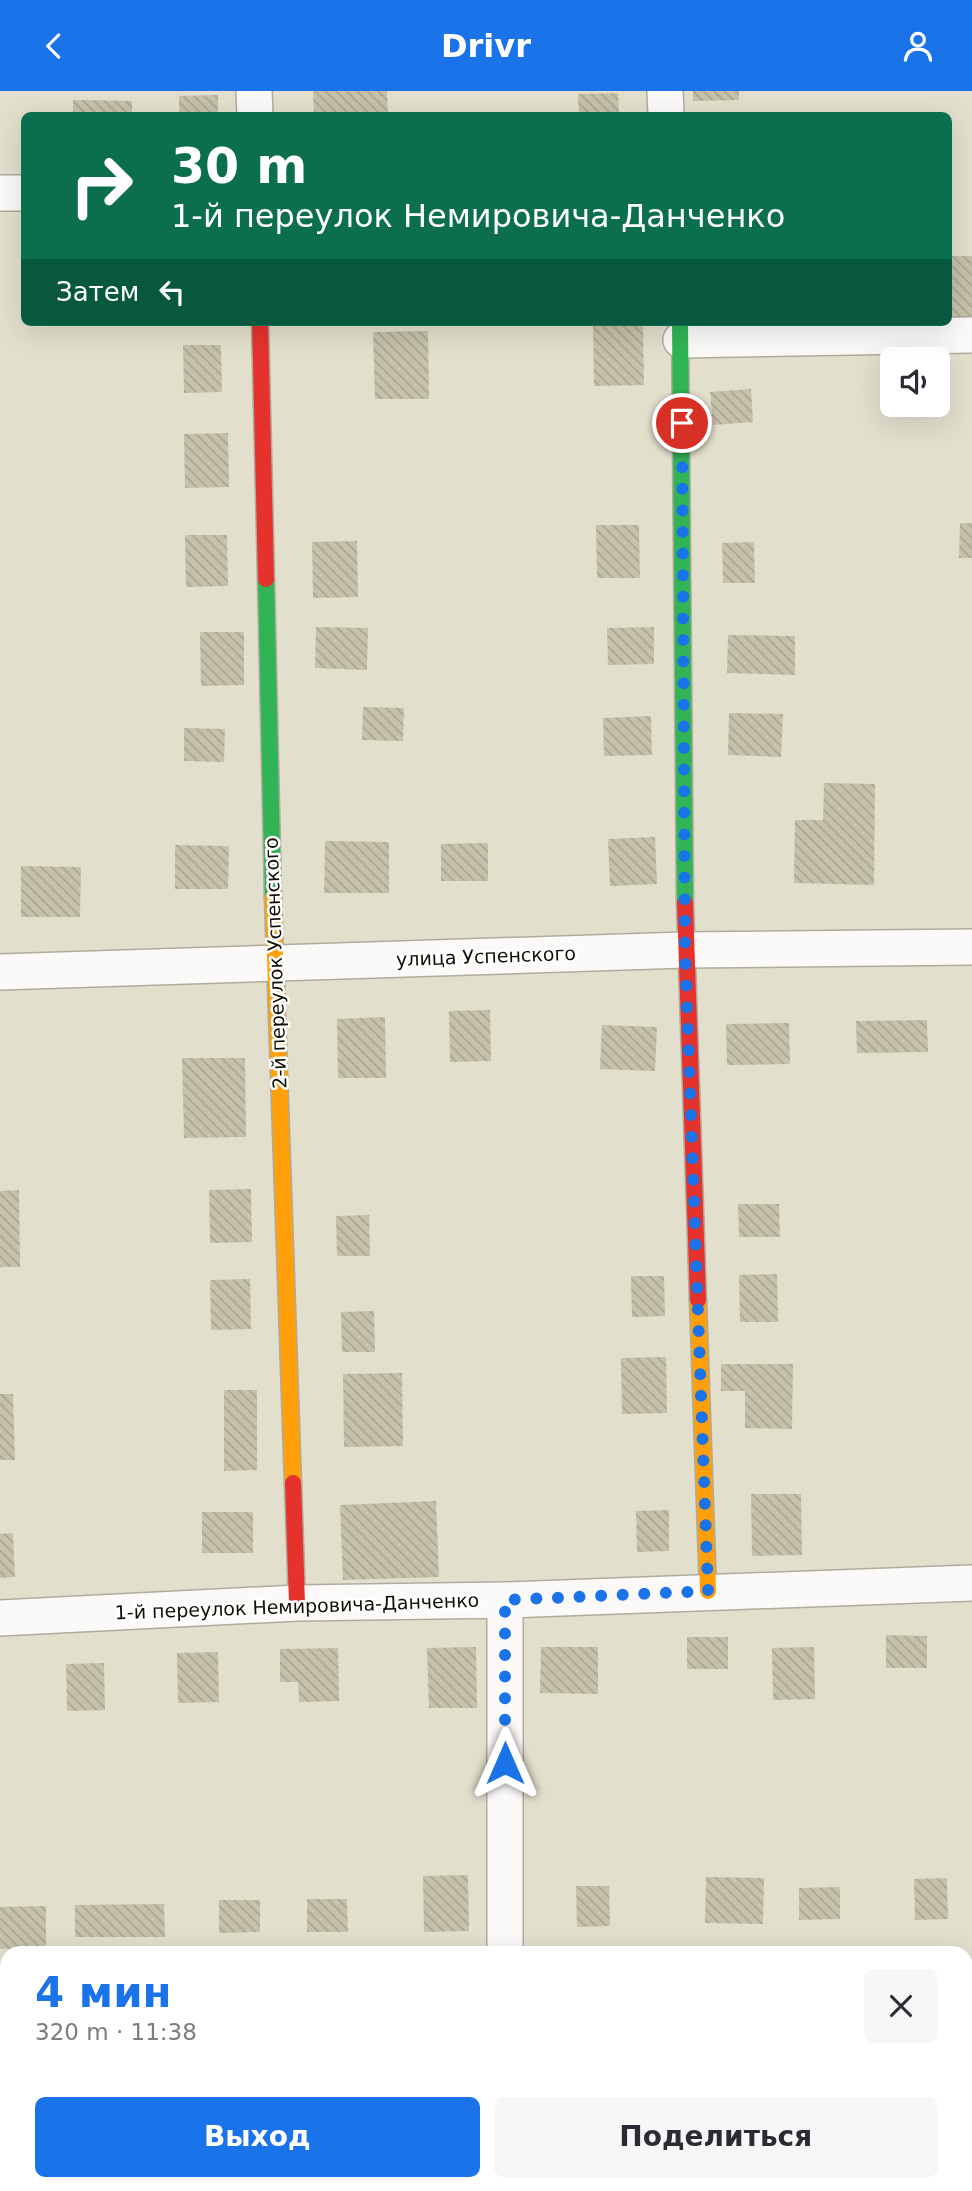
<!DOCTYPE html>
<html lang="ru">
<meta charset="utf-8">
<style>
body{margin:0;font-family:"DejaVu Sans",sans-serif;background:#f7f7f7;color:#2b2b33;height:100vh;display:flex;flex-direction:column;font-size:26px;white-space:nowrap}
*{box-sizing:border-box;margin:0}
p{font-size:23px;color:#7c7c81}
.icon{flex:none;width:38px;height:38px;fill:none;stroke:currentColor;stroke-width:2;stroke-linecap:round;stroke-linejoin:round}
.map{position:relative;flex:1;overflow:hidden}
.side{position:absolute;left:0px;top:1855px;width:973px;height:245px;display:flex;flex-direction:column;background:#fff;border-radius:21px 21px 0 0;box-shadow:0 7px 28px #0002}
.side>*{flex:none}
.banner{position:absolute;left:21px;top:21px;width:931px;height:214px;border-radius:10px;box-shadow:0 7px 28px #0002;background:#0b6e4f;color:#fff;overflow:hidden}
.controls{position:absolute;left:880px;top:256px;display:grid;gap:14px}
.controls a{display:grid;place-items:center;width:70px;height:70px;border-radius:10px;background:#fff;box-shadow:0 7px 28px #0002;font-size:35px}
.pin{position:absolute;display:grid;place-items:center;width:60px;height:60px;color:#fff;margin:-30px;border:4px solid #fff;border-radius:50%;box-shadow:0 2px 7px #0007}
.me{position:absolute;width:77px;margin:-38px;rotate:0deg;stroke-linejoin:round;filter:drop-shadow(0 0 5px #0008)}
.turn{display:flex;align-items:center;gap:24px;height:147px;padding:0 35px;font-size:32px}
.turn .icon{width:91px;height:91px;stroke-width:2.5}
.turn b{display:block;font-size:49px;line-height:60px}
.then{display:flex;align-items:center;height:66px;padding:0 35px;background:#0003;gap:14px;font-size:26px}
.round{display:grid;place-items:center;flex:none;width:74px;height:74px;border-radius:10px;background:#f7f7f7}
.headline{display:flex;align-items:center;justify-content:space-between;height:119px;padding:0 35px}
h1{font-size:42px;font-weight:600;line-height:52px;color:#1a73e8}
.primary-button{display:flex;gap:14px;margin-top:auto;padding:14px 35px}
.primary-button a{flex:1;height:80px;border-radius:10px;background:#1a73e8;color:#fff;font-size:28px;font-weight:600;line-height:80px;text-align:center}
.primary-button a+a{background:#f7f7f7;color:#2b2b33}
header{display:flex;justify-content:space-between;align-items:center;height:91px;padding:0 35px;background:#1a73e8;color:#fff;font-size:32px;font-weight:600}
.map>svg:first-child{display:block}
.building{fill:url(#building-back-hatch)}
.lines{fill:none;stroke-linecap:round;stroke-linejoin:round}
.street-casing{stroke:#afac9e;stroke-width:38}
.fast-casing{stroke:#afac9e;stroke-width:19}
.slow-casing{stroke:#afac9e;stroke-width:19}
.jam-casing{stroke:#afac9e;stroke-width:19}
.path{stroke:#d7d6d0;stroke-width:4.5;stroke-dasharray:7 3.5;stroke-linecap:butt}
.street{stroke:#fbfaf8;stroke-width:35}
.fast{stroke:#30b455;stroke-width:16}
.slow{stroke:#ff9f0a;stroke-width:16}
.jam{stroke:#e5322d;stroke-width:16}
.route{stroke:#1a73e8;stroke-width:12;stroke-dasharray:0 21.6}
.labels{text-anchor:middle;stroke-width:5;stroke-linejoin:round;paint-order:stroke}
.street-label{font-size:19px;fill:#110e04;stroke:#fff}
</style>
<header><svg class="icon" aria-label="back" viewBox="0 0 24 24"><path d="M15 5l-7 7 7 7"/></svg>Drivr<svg class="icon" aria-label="person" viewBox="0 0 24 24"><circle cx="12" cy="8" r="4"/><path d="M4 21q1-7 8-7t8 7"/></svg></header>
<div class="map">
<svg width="972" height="2100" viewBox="0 0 972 2100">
<defs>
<pattern id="building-back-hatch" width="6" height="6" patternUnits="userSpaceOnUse" patternTransform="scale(1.75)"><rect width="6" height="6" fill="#c6c1a9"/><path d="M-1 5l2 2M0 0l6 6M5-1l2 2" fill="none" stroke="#a9a590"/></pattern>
</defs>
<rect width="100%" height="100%" fill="#e3dfcd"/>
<!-- building -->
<path class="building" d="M313,0H387L388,24H314Z
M693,0H739V9L693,10Z
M618,2L619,24H579L578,3Z
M218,4V24H179V5Z
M73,9L132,10V24H73Z
M948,165H972V226H948Z
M643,232L644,294L594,295L593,234Z
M428,240L429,308H375L373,241Z
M183,254H221L222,301L184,302Z
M751,298L753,331L713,334L710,301Z
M228,342L229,396L185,397L184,343Z
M960,432H972V467H959Z
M596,434H639L640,487H597Z
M185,444H227L228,495L186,496Z
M357,450L358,506L313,507L312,451Z
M754,451L755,492H723L722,452Z
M316,536L368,537L367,579L315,577Z
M654,536V573L608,574L607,537Z
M200,541H244V594L201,595Z
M728,544L795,545V584L727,582Z
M363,616L404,617L403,650L362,649Z
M729,622L783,623L781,666L728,664Z
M651,625L652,664L604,665L603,627Z
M184,637L225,638L224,671L184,670Z
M824,692L875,693L874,794L794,792L795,729H823Z
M655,746L657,793L610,795L608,748Z
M325,750L389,751V802H324Z
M488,752V790H441V753Z
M175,754L229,755L228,798H175Z
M21,775L81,776L80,826H21Z
M490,919L491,970L450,971L449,920Z
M385,926L386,987H338L337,928Z
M927,929L928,961L857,962L856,930Z
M789,932L790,973L727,974L726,933Z
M602,934L657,936L655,980L600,978Z
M182,967H245L246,1046L184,1047Z
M251,1098L252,1151L210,1152L209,1099Z
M19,1099L20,1176H0V1100Z
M738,1113H779L780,1146H739Z
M369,1124L370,1165H337L336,1125Z
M777,1183L778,1231H740L739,1184Z
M631,1185H664L665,1225L632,1226Z
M250,1188L251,1238L211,1239L210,1189Z
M374,1220L375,1261H342L341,1221Z
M666,1266L667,1322L622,1323L621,1267Z
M721,1273H793L792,1338L745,1337V1300H721Z
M402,1282L403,1355L344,1356L343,1283Z
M224,1299H257V1379L224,1380Z
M0,1303H13L15,1369H0Z
M751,1403H801L802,1464L752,1465Z
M436,1410L439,1486L343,1489L340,1414Z
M669,1419V1460L637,1461L636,1420Z
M202,1421H253V1462H202Z
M13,1442L15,1486L0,1487V1443Z
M886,1544L927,1545V1577H886Z
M687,1546H728V1578H687Z
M476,1556L477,1617H429L427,1557Z
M541,1556H598V1603L540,1602Z
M814,1556L815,1608L773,1609L772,1557Z
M338,1557L339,1610L299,1611L298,1591H280V1558Z
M218,1561L219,1611L178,1612L177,1562Z
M104,1572L105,1619L67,1620L66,1573Z
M468,1784L469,1840L424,1841L423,1785Z
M706,1786L764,1787L763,1833L705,1832Z
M947,1787L948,1828L915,1829L914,1788Z
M576,1795H609L610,1835L577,1836Z
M840,1796V1828L799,1829V1797Z
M307,1808H347L348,1841H307Z
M219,1809H260V1841L219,1842Z
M164,1813L165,1846H75V1814Z
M46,1815V1858H0V1816Z
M13,2093H58V2100H13Z
M261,2093H323V2100H261Z
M758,2093H806V2100H758Z
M844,2093H933V2100H844Z
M689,2096V2100H585V2097Z"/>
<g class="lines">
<defs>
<path id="street" d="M254,0L255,24
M665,0L666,24
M0,102H24
M681,249L972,244
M0,881L685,859L972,856
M505,1509V1862
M0,1527L297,1512L505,1509L972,1492"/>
<path id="fast" d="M680,231L685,812
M266,488L273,807
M966,1967H972
M0,1997H7"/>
<path id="slow" d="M273,807L293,1392
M698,1209L708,1500"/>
<path id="jam" d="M260,231L266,488
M685,812L698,1209
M293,1392L297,1512"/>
</defs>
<!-- street casing -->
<use href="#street" class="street-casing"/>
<!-- fast casing -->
<use href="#fast" class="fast-casing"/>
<!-- slow casing -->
<use href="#slow" class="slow-casing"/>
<!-- jam casing -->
<use href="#jam" class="jam-casing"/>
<!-- path -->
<path class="path" d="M966,1907H972
M0,1926H7
M966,2052H972
M0,2082L7,2081"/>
<!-- street -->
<use href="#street" class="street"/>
<!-- fast -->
<use href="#fast" class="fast"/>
<!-- slow -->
<use href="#slow" class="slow"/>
<!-- jam -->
<use href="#jam" class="jam"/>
</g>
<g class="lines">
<!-- route -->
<path class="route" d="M505,1672V1509L708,1500L685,859L682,332"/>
</g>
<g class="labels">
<!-- street labels -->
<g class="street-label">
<text transform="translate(486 865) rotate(-2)" y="7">улица Успенского</text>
<text transform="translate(275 872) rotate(-92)" y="7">2-й переулок Успенского</text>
<text transform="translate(297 1515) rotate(-2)" y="7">1-й переулок Немировича-Данченко</text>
</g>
</g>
</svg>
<div class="controls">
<a><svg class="icon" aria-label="sound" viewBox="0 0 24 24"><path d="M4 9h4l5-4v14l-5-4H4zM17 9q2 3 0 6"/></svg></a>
</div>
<div class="pin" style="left:682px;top:332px;background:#d93025"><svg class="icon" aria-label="arrive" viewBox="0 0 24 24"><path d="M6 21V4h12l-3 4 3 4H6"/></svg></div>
<svg class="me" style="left:505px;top:1672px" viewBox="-20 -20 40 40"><path d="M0-17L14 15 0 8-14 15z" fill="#1a73e8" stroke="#fff" stroke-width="4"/></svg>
<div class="banner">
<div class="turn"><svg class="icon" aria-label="right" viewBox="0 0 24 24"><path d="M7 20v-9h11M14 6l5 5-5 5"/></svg><div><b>30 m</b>1-й переулок Немировича-Данченко</div></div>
<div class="then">Затем<svg class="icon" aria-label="left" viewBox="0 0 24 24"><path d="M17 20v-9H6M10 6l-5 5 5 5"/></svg></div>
</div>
<section class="side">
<div class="headline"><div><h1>4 мин</h1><p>320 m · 11:38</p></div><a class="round"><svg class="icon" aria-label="close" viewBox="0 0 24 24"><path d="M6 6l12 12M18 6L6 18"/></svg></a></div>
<div class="primary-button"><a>Выход</a><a>Поделиться</a></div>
</section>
</div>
